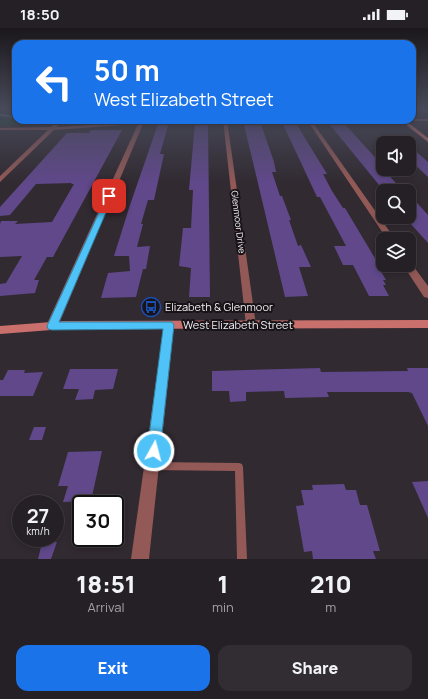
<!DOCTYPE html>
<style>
body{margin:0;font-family:Manrope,sans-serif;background:#312d32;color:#f1f3f6;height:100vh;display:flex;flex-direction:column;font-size:15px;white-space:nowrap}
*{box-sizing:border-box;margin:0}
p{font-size:13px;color:#a3a3a7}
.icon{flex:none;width:22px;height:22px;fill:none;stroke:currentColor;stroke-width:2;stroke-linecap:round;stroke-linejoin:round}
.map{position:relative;height:531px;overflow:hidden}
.panel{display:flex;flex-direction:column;background:#252025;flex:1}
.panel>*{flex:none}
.banner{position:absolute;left:12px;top:12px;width:404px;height:84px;border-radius:12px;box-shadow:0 2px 6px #0003,0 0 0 1px #423e42;background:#1a73e8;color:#fff;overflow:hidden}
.tools{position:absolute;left:376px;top:108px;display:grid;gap:8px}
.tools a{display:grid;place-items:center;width:40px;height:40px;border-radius:8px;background:#252025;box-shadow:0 2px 6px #0003,0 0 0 1px #423e42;font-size:20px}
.speed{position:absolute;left:12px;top:467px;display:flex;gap:8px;font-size:20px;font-weight:700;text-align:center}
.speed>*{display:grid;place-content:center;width:52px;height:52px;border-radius:50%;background:#252025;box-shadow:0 2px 6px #0003,0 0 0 1px #423e42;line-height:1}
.speed small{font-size:10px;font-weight:400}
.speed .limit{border:2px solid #111;border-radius:6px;background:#fff;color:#111}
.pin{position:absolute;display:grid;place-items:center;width:34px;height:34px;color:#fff;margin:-17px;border-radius:8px;box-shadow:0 2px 6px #0006}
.me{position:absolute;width:44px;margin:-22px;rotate:7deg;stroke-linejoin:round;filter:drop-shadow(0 0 3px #0008)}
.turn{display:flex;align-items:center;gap:14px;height:84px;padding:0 16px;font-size:18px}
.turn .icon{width:52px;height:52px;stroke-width:2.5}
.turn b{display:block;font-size:28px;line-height:34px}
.eta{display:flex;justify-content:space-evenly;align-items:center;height:68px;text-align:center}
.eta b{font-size:24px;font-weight:800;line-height:28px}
.primary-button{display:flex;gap:8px;margin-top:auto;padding:8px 16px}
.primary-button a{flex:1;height:46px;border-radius:12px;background:#1a73e8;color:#fff;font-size:16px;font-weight:800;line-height:46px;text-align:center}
.primary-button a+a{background:#312d32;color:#f1f3f6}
.status{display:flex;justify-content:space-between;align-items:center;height:28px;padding:0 20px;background:#252025;direction:ltr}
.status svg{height:11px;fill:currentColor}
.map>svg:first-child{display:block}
.green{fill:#104429}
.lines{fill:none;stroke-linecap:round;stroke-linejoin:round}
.stream{stroke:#6a85b0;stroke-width:2}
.building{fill:#60488a}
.service{fill:#925956;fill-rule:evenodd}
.minor{fill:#925956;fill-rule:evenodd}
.secondary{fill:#ca706c;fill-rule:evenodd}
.route{fill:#4fc3f7;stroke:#337fa1}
.labels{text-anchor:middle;stroke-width:4;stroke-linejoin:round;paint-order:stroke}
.far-street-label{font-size:9px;fill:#f3eef3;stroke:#171317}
.poi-label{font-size:11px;fill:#f3eef3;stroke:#171317;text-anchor:start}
.street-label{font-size:11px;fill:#f3eef3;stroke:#171317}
</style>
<div class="status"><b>18:50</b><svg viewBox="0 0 49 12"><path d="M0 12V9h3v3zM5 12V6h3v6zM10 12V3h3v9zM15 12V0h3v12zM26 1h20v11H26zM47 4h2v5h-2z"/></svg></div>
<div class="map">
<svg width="428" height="531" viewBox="0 0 428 531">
<rect width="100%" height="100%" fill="#312a31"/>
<!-- green -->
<path class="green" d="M0,81H16V92H51L46,97H0Z
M69,92H148L66,97Z"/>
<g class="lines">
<!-- stream -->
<path class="stream" d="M0,87L16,89"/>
</g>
<!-- building -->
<path class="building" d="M281,92H294L327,146H323L332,163L343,180H345L379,237H377L386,252H383L386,257H383L389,268H369L353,237H343L334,218H346L320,169H317Z
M326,92H341L383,138V141L388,143H385L403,163H384Z
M246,93H260L274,134L276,144H272L280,168H282L291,192H289L298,218L301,217L311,239H299L308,268L285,269L251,126L244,97Z
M169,94L160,126H164L154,172H148L141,196H143L137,219L150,218L146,241H143L136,269L101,270L108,245L130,243L129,228H114L130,177L158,96Z
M195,94H208L210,269H189L191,240L179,238L183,200H191L193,162H189Z
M91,102H122L53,229H47L34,252H39L35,265L0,268V256L6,255L22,228L0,229V196L1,193H18L15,196L52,194L74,156H71L72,155L36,156L10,187L0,188V179L67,105H89Z
M409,117L428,134V149L409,131Z
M409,166L428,187V215L409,194Z
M320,340L321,344L408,343L407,340H428V398L412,365L408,364H327L329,369L285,370L284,363L246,364V373L230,374L229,363H212V343Z
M70,341H118L113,361L95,362L93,371L75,372L79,361H63Z
M8,342H25L24,345L43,344L33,368H0V352H3Z
M34,399H46L42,412H29Z
M102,423L91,473L63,474L68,458H58L68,424Z
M428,453V490L412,454Z
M344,456L346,462H356L360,477H367L380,523H373L376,531H313L312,523L304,524L296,478L304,477L301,462H313L312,457Z
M57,514L51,531H38L42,515Z"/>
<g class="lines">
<!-- service -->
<path class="service" d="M152,434L239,435L242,436L243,439L247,531H237L235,443L152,442L149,441L148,438L149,435Z"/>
<!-- minor -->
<path class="minor" d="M412,91H428V93H402L400,92H412Z
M58,92H63L57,99L174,92L143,96L58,298L56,301L52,302L48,301L46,298L138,96L54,102L0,154V148L48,102H0V100L51,99Z
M223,92H227L256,297L255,300L251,301L247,300L246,297Z
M307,92H311L395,211H387Z
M409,234L411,235L428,258V270L424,269L403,237H409Z
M169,293L173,294L174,297L149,531H131L164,297L165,294Z"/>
<!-- secondary -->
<path class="secondary" d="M400,92H405L428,110V114Z
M428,292V300L64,301L0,306V298L64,293Z"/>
</g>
<!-- sky -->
<linearGradient id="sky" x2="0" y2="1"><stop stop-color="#1b171b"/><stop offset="0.52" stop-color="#484a5a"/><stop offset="1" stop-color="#484a5a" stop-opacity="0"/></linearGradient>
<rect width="428" height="155" fill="url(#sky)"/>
<!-- route -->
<path class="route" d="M107,167L113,168L59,294H172L174,297L160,423L159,428L154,430L149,428L147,423L163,301L52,302L48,301L47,298Z"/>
<!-- icons -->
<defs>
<symbol id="bus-ring" viewBox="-11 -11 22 22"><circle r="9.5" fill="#171317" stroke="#1a4fb4" stroke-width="1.5"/><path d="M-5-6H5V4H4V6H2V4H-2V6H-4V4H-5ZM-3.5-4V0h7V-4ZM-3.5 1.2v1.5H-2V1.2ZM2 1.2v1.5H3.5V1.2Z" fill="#1a4fb4"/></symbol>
</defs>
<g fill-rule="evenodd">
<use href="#bus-ring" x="140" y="268" width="22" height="22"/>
</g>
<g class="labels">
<!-- far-street labels -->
<g class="far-street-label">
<text transform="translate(238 194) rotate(83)" y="3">Glenmoor Drive</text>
</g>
<!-- poi labels -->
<g class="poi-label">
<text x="165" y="283">Elizabeth &amp; Glenmoor</text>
</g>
<!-- street labels -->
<g class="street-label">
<text x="238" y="301">West Elizabeth Street</text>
</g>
</g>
</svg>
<div class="tools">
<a><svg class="icon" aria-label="sound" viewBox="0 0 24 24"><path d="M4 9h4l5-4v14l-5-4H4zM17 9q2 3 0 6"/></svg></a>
<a><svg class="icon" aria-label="search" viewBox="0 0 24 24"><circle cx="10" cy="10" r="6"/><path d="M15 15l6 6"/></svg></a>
<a><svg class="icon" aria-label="layers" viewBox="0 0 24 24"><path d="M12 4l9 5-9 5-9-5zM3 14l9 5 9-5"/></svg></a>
</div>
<div class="speed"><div>27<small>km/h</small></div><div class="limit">30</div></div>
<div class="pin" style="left:109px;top:168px;background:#d93025"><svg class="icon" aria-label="arrive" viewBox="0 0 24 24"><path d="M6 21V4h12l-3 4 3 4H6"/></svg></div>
<svg class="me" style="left:154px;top:423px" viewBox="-20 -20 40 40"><circle r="17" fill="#4fc3f7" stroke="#fff" stroke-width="3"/><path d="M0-11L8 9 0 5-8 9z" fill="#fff"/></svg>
<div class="banner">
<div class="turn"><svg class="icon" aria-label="left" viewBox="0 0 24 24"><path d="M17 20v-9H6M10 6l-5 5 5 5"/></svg><div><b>50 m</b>West Elizabeth Street</div></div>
</div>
</div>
<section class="panel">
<div class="eta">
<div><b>18:51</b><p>Arrival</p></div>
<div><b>1</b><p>min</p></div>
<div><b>210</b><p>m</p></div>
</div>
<div class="primary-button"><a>Exit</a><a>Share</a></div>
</section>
